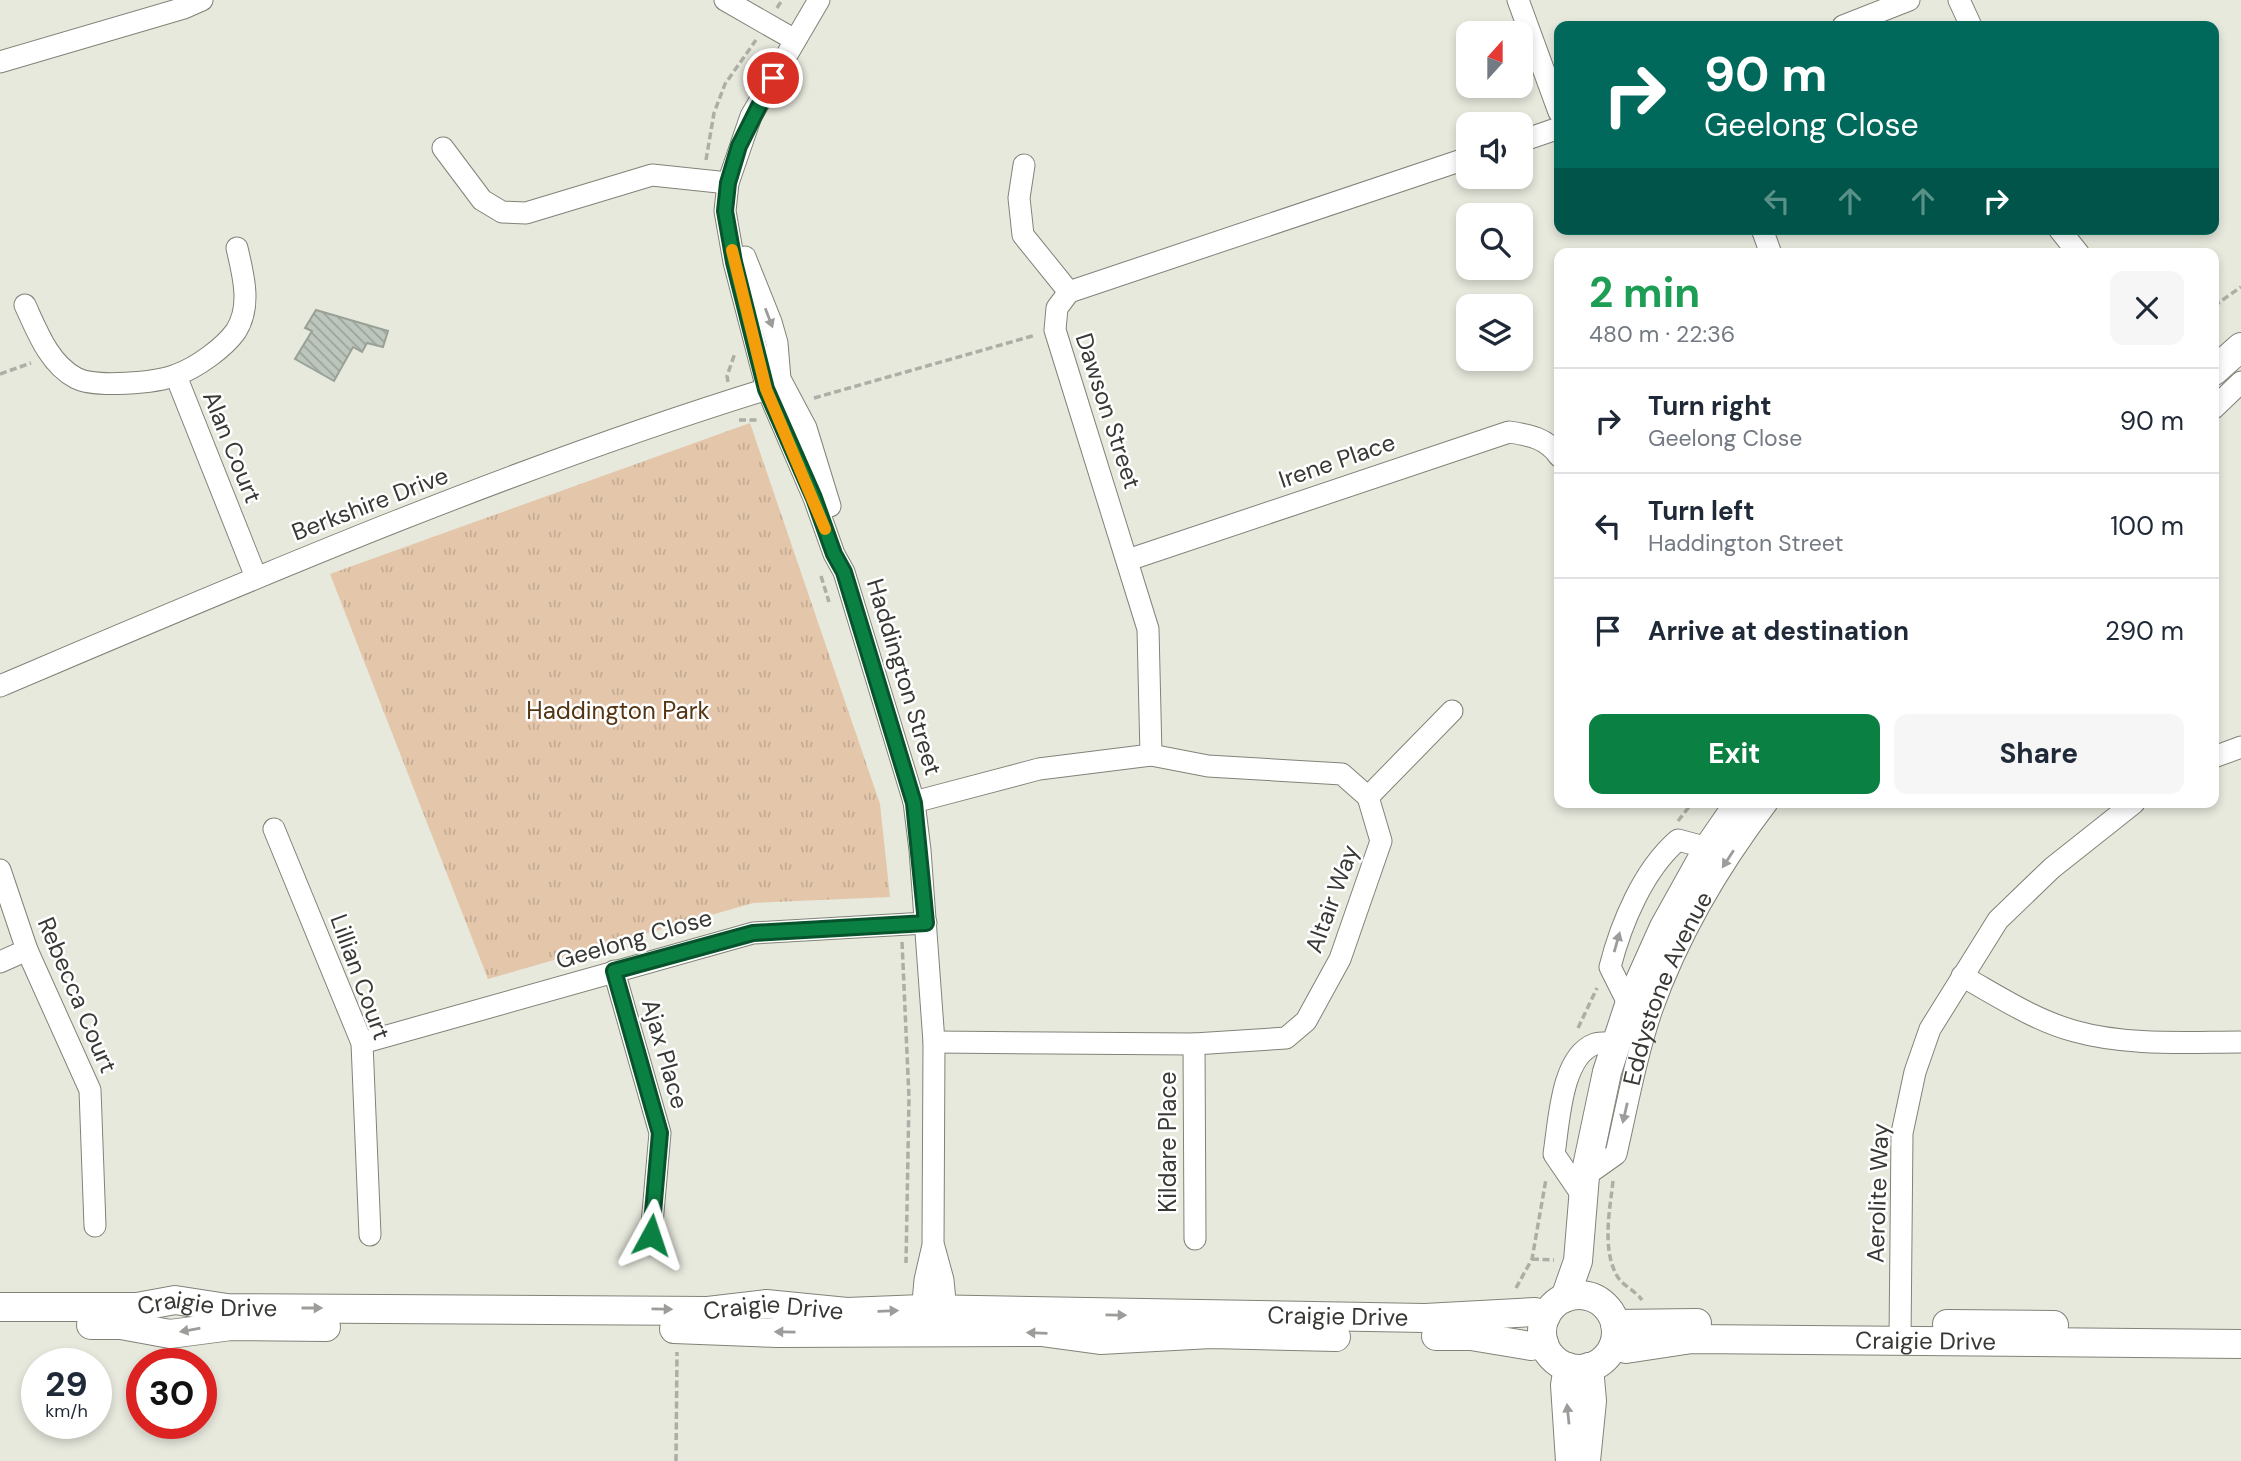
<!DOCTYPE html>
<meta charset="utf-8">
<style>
body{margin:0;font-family:"DM Sans",sans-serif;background:#f6f6f7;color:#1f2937;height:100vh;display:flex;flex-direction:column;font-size:26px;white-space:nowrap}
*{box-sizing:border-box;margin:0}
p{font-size:23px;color:#747a83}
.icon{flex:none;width:38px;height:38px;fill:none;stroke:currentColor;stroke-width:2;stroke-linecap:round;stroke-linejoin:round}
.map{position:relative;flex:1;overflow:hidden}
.side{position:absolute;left:1554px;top:248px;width:665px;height:560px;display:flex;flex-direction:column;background:#fff;border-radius:14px;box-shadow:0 4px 10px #0003}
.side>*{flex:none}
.top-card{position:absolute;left:1554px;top:21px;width:665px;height:214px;border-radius:14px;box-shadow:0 4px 10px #0003;background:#00695c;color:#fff;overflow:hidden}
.needle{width:46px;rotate:21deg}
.fabs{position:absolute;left:1456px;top:21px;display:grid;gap:14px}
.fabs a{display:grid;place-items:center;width:77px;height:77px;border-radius:14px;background:#fff;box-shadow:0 4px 10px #0003;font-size:35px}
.speed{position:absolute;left:21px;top:1348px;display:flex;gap:14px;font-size:35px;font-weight:700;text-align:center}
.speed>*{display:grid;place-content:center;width:91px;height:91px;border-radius:50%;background:#fff;box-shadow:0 4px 10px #0003;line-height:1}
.speed small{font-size:18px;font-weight:400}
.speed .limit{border:10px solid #d22;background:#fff;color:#111}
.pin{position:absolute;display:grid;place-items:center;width:60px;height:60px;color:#fff;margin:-30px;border:4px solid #fff;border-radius:50%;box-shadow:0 2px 7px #0007}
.me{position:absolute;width:77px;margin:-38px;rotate:5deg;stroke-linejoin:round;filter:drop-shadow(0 0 5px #0008)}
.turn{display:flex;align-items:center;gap:24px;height:147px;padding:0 35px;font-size:32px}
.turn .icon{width:91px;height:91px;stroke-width:2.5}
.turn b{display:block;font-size:49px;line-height:60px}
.lanes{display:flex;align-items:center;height:66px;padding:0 35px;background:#0003;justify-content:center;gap:35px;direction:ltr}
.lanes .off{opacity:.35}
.round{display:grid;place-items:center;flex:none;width:74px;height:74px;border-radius:14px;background:#f6f6f7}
.overview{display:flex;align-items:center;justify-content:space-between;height:119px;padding:0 35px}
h1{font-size:42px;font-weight:700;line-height:52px;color:#1e9e55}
.action{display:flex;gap:14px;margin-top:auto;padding:14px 35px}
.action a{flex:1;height:80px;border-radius:14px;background:#0b8043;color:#fff;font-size:28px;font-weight:700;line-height:80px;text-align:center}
.action a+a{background:#f6f6f7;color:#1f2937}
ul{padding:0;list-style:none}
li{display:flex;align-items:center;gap:21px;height:105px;padding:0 35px;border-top:2px solid #e0e1e3}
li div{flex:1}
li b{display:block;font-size:26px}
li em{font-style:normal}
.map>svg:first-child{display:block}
.grass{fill:url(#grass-tufts)}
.building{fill:url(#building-back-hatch);stroke:#99a197;stroke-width:2}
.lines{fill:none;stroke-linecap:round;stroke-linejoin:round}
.street-casing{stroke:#818378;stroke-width:23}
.secondary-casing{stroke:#818378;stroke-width:30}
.path{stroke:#adafa6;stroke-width:3.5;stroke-dasharray:7 3.5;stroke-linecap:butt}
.street{stroke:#fff;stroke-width:21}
.secondary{stroke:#fff;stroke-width:28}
.oneway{fill:#9c9c9a}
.route-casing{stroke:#07532c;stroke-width:18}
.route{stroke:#0b8043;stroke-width:12}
.slow{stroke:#f59e0b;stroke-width:12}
.labels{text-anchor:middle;stroke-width:5;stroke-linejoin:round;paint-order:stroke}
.street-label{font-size:24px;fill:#383935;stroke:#fff}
.park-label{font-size:24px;fill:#543412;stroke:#fff}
</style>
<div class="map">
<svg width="2241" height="1461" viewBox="0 0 2241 1461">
<defs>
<pattern id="grass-tufts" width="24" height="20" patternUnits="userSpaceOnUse" patternTransform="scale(1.75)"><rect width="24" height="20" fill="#e4c6aa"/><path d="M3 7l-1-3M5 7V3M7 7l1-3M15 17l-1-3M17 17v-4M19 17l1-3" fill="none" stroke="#c4ab93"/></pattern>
<pattern id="building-back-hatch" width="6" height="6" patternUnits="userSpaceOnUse" patternTransform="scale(1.75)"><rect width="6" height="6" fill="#bdc6bc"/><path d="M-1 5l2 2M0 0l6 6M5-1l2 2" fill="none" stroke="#9ba29a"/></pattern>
</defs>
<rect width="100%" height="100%" fill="#e7e9dd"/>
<!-- grass -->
<path class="grass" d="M750,423L880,804L890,897L753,903L488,979L330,574Z"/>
<!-- building -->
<path class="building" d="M316,310L388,331L383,347L367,343L362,352L353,347L334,381L295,359L312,331L305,328Z"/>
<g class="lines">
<defs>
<g id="street">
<path d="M725,0L795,40"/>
<path d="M819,0L751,116L728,183L725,211L734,262L767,389L814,498L834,554L844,572L914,802L920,850L934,1042L933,1245L925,1280L921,1324"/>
<path d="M1518,0L1559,112"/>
<path d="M1959,0L1971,26"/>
<path d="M1843,26L1909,0"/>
<path d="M0,62L184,8L202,0"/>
<path d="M1521,141L1559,128"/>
<path d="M443,148L482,200L502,212L526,213L652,175L728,183"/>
<path d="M1024,165L1019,198L1023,235L1069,292"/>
<path d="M1762,229L1771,254"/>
<path d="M2059,229L2079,254"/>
<path d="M745,257L771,322L777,343L780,379L806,428L830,506"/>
<path d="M25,305C37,331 49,364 76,378C95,388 156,383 176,375C196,368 224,348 236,331C252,306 243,274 237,248"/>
<path d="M176,376L256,577"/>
<path d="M2214,408L2241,382"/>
<path d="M1128,560L1509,432C1529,435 1547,438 1559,456"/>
<path d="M0,686C252,579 505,470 767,389"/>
<path d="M1151,755L1148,629L1055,330L1057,308L1069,292L1468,158"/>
<path d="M2214,757L2241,747"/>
<path d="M1368,797L1452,711"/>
<path d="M914,802L1039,769L1151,755L1208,766L1342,774L1368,797L1381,841L1340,959L1306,1021L1286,1038L1194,1044L934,1042"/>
<path d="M274,829L362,1043L370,1235"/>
<path d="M0,870L27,950L90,1090L95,1226"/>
<path d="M0,962L27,950"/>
<path d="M614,971L660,1133L651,1235"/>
<path d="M1962,976C1998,996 2034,1020 2074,1031C2127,1046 2186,1042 2241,1042"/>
<path d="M1629,1005L1610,967C1621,924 1643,870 1678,840L1708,848"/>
<path d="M362,1043L753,933L926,923"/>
<path d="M1194,1044L1195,1239"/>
<path id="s1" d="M1585,1176L1616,1154C1627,1106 1636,1056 1652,1009C1679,934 1719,866 1767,803"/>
<path d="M1584,1198L1554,1154C1559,1123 1561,1056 1595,1044C1601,1042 1611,1043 1617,1043"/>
<path d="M934,1247L943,1280L947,1322"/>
<path d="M1900,1340L1902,1133L1915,1072L1930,1029L1998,920L2052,868L2134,803"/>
</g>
<g id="secondary">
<path d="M2214,371L2241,347"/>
<circle cx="1579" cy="1332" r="37"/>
<path d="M1565,1298L1578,1261L1585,1176L1607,1072L1629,1005L1664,927L1708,848L1739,803"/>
<path id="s2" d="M0,1307H137L175,1300L227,1308L708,1311L766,1304L847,1312L922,1309L1425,1318L1535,1312L1546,1316"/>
<path d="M1615,1324L1697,1323"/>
<path d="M1947,1324L2054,1325"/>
<path d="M91,1325H121L170,1334L231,1326L326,1327"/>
<path d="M674,1329L778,1333L1041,1332L1100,1340L1211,1334L1336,1337"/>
<path d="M1436,1336H1471L1531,1346L1544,1343"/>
<path id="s3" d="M1614,1345L1626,1349L1692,1339L2241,1344"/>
<path d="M1568,1367L1565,1385L1570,1461"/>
<path d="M1586,1461L1592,1401L1589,1367"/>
</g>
</defs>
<!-- street casing -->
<use href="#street" class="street-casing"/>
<!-- secondary casing -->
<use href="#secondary" class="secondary-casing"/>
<!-- path -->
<path class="path" d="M777,8L782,0
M706,160L714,113L725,84L756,40
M2214,306L2241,287
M0,374L31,363
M728,382L727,376L735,353
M814,398L1036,335
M739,420H757
M821,576L829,602
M1678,821L1692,803
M902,942L909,1098L906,1263
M1578,1028L1597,988
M1613,1181C1610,1209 1602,1247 1616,1274C1621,1285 1636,1291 1642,1300
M1532,1259L1554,1260
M1516,1288L1532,1259L1546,1179
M676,1461L677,1352"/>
<!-- street -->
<use href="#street" class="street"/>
<!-- secondary -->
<use href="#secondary" class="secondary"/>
</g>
<!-- one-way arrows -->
<defs><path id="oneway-solid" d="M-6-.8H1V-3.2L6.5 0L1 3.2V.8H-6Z" transform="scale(1.75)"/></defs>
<g class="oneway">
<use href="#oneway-solid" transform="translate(769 318) rotate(69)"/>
<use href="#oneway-solid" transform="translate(1728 859) rotate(123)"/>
<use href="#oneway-solid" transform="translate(1617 942) rotate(-74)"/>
<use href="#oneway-solid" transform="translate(1625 1113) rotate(103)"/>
<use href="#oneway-solid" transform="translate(312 1308)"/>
<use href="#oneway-solid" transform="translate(662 1309) rotate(1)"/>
<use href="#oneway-solid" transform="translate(888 1311) rotate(-2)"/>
<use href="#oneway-solid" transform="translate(1116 1315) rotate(1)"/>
<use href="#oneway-solid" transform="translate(190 1330) rotate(170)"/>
<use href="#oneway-solid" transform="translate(785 1332) rotate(-179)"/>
<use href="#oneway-solid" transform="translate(1037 1333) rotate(-178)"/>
<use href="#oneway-solid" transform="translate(1568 1414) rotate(-96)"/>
</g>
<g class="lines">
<defs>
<path id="route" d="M651,1235L660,1133L614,971L753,933L926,923L914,803L844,572L834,554L814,498L766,389L734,262L725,211L728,183L739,146L773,78"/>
</defs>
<!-- route casing -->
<use href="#route" class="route-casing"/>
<!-- route -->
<use href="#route" class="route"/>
<!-- slow -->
<path class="slow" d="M732,250L766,389L825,529"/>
</g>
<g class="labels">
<!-- street labels -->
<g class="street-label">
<text transform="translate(1108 411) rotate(72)" y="8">Dawson Street</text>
<text transform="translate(232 447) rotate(68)" y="8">Alan Court</text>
<text transform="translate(1337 461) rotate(-19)" y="8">Irene Place</text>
<text transform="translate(370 504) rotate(-21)" y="8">Berkshire Drive</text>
<text transform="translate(904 677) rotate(73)" y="8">Haddington Street</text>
<text transform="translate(1332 899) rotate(-70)" y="8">Altair Way</text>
<text transform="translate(634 939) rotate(-16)" y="8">Geelong Close</text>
<text transform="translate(360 977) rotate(70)" y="8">Lillian Court</text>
<text dy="8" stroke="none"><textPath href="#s1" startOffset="212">Eddystone Avenue</textPath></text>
<text transform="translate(77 995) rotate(67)" y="8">Rebecca Court</text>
<text transform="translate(665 1054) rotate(74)" y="8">Ajax Place</text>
<text transform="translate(1168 1142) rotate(-90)" y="8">Kildare Place</text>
<text transform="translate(1878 1193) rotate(-88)" y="8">Aerolite Way</text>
<text dy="8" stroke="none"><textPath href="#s2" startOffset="208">Craigie Drive</textPath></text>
<text dy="8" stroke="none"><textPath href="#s2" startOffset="775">Craigie Drive</textPath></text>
<text dy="8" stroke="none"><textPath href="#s2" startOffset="1340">Craigie Drive</textPath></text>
<text dy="8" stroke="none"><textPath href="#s3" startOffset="313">Craigie Drive</textPath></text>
</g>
<!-- park labels -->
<g class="park-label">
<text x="618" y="719">Haddington Park</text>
</g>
</g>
</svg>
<div class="fabs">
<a><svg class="needle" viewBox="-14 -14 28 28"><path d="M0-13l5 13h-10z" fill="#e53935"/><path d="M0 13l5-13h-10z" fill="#747a83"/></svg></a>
<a><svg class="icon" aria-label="sound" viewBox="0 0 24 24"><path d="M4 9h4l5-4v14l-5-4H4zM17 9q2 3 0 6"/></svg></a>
<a><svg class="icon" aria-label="search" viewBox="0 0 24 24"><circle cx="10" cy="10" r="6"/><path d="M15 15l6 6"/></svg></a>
<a><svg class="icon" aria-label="layers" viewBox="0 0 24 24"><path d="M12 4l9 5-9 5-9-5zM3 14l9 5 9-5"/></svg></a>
</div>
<div class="speed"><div>29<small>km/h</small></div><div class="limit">30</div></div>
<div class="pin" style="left:773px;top:78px;background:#d93025"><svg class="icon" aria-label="arrive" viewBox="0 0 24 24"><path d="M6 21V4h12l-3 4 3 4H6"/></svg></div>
<svg class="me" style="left:651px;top:1235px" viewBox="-20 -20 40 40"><path d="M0-17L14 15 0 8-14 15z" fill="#0b8043" stroke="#fff" stroke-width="4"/></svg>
<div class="top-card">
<div class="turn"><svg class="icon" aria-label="right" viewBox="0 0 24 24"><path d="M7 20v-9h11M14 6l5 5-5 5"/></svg><div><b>90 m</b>Geelong Close</div></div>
<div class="lanes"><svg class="icon off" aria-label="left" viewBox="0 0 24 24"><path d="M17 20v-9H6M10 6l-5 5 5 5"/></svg><svg class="icon off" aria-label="ahead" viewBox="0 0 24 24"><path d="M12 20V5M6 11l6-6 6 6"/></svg><svg class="icon off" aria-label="ahead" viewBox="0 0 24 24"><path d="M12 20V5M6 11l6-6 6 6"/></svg><svg class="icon" aria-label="right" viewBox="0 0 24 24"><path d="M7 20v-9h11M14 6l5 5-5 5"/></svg></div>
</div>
<section class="side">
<div class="overview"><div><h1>2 min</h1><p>480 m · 22:36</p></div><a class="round"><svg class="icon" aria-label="close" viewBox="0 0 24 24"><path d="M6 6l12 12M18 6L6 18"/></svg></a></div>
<ul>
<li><svg class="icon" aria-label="right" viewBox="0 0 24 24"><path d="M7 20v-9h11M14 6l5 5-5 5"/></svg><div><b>Turn right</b><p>Geelong Close</p></div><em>90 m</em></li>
<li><svg class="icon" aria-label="left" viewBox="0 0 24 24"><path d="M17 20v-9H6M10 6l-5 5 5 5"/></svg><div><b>Turn left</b><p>Haddington Street</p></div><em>100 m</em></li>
<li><svg class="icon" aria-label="arrive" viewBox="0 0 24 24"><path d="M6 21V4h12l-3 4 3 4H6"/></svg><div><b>Arrive at destination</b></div><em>290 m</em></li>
</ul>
<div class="action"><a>Exit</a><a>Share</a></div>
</section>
</div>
